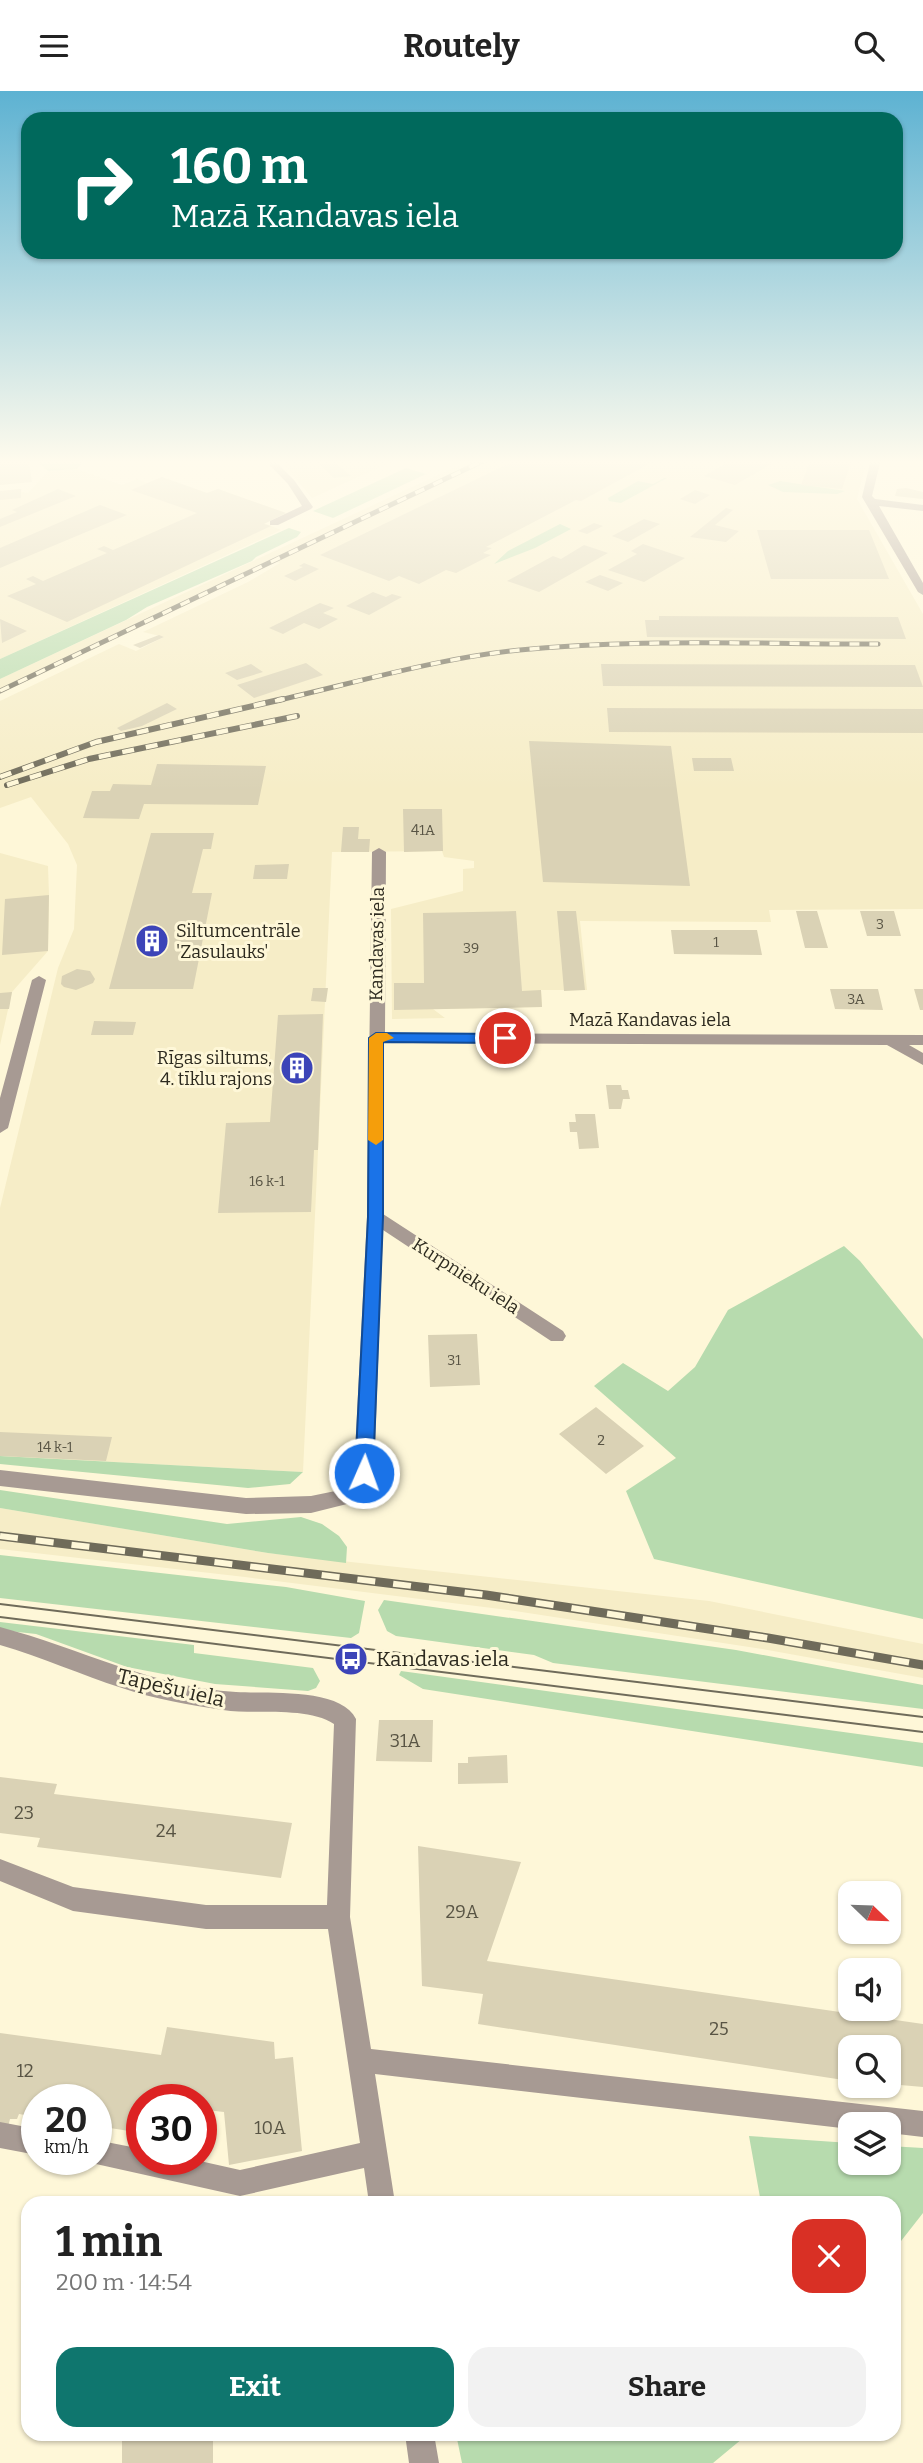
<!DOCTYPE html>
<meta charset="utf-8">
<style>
body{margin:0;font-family:Bitter,serif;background:#f2f2f2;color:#222;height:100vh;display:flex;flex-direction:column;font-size:26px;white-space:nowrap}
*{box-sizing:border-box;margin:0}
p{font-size:23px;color:#767676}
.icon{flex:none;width:38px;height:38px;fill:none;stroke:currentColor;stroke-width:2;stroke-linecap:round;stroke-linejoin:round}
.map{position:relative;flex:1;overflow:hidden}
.side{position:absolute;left:21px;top:2105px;width:880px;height:245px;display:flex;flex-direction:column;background:#fff;border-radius:21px;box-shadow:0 2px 5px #0004}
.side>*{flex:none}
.guide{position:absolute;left:21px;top:21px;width:882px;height:147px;border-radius:21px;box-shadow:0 2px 5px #0004;background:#00695c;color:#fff;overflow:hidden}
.needle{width:46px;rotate:113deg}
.fabs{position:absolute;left:838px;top:1790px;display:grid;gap:14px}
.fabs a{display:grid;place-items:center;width:63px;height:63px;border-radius:14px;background:#fff;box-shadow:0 2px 5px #0004;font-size:35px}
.speed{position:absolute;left:21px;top:1993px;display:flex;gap:14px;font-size:35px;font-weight:700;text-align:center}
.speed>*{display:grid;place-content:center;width:91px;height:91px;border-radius:50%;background:#fff;box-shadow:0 2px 5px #0004;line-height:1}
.speed small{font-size:18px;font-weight:400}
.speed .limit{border:10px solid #d22;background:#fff;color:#111}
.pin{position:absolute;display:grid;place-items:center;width:60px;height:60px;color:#fff;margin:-30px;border:4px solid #fff;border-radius:50%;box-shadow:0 2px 7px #0007}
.me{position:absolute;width:77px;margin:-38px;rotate:2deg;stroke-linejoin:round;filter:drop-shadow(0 0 5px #0008)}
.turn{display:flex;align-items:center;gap:24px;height:147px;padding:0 35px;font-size:32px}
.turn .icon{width:91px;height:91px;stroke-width:2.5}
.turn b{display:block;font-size:49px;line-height:60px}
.round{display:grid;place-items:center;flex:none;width:74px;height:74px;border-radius:21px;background:#f2f2f2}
.head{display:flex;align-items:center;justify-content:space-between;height:119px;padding:0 35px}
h1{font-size:42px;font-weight:700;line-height:52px}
.action{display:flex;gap:14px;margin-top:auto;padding:14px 35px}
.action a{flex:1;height:80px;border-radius:21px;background:#0f766e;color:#fff;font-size:28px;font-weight:700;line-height:80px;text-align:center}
.action a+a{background:#f2f2f2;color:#222}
header{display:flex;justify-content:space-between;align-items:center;height:91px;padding:0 35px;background:#fff;font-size:32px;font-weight:700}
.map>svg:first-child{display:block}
.built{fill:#f6edc7}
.green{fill:#b7dbae}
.building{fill:#dad2b5}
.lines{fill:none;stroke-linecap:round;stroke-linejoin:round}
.minor{fill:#a79a93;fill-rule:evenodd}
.tram{stroke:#6f6b5a;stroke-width:2}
.rail-far2-casing{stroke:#6f6b5a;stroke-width:5}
.rail-far1-casing{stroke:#6f6b5a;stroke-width:6}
.rail-casing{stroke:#6f6b5a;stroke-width:9}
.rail-far2{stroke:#fef7d8;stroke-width:3.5;stroke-dasharray:10;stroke-linecap:butt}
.rail-far1{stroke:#fef7d8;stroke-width:4.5;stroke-dasharray:12;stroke-linecap:butt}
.rail{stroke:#fef7d8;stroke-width:6;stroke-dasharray:18;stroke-linecap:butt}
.route{fill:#1a73e8;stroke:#114b97;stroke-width:2}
.slow{fill:#f59e0b}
.labels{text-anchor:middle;stroke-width:6;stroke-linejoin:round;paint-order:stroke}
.number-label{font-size:14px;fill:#585444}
.poi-label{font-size:18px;fill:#2d2a1f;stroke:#fef7d8;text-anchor:start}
.street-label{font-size:18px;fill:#2d2a1f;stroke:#fef7d8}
.near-number-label{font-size:18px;fill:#585444}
.near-poi-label{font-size:21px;fill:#2d2a1f;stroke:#fef7d8;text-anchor:start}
.near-street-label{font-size:21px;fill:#2d2a1f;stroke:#fef7d8}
</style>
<header><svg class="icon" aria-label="menu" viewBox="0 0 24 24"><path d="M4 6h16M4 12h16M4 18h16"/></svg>Routely<svg class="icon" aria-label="search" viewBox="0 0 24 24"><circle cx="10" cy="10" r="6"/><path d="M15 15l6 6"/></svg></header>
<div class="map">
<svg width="923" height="2372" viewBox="0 0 923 2372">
<rect width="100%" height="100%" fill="#fef7d8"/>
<!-- built -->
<path class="built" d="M279,368H398L312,407Z
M472,368H867L857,408L923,523V818L769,819L771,831L580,830L587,899H541L542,916L433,918L445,927L392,928L391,818L463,800V778L474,777V770L444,766L442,760L332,761L303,1381L0,1365V1117L58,877L74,838L77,774L68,753L31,706L0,717V610L119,553L136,560L164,546L143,541L248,491L280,472L276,471L0,602V588Z
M77,378L122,394L137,388L147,392L162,386L207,402L218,398L286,422L264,432L281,439L0,568V400L22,398L21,401L28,402L48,380Z
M0,762L48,775L49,804L48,860L12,901L0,954Z
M0,1417L268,1462L709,1510L923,1553V1587L762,1558L515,1520L245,1486L0,1458Z"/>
<!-- green -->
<path class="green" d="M34,368H85L77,378L48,380Z
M406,377L426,383L333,427L313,420Z
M664,387H667L621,412L609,410L608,407L638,390L653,393Z
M780,390L845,400L837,403L783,401L768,394Z
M560,433L571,438L535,457L494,473L508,460Z
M289,437L301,441L297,446L256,466L252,470L147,516L126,529L0,588V568Z
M844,1155L860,1170L923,1248V1528L654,1468L626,1400L676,1367L594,1295L623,1272L668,1300L695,1276L728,1219Z
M0,1365L303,1381L290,1393L248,1397L0,1373Z
M0,1399L227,1433L301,1426L322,1433L339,1445L347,1456L346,1472L268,1462L0,1417Z
M0,1464L286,1496L365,1510L359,1542L351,1547L0,1507Z
M384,1509L736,1559L923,1594V1618L553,1572L534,1564L396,1545L387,1540L378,1519Z
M0,1531L194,1554V1562L313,1577L320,1590L316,1597L308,1600L215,1593L127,1576L36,1543L0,1539Z
M401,1580L923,1652V1676L423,1598L399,1584Z
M749,2045L850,2052V2072H889V2055L923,2057V2122L894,2159V2112H761Z
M456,2343H748L713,2372H462Z"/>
<!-- building -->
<path class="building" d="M0,368H21L23,372L29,371L32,391L0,394Z
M518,368H658L581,410L576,409L486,456L492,457L483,462L491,464L456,482L446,479L419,493L399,485L389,490L320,464Z
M734,368H780L735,394L704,385Z
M811,368H852L842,398L801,394Z
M335,371L351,385L334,387L319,373Z
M162,386L207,402L218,398L286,422L264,433L271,435L67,531L7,505L36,493L26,488L33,485L43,490L107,462L97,458L104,455L113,459L197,422L131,399Z
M906,397L923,401V408L895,405L897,398Z
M21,398V407L0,409V400Z
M58,398L76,405L0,436V428L17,421L12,419Z
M695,399L710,404L695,413L680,408Z
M100,414L127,424L0,477V457Z
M726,417L733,419L715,434L739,440L726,451L690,446Z
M644,428L660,433L628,451L612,445Z
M594,432L603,435L587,443L578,440Z
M757,439H869L889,488H771Z
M643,453L685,467L644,491L608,479L637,463L631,460Z
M584,454L608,462L539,501L507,490L553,465L561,468Z
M304,472L319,478L295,490L284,485L303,476L299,475Z
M600,484L623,492L608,500L585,491Z
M373,501L386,506L392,503L402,506L369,524L346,515Z
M320,512L334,517L323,522L338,528L319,538L304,532L283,543L269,537Z
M659,525L898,526L906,548L647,546L645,529H659Z
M0,528L27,540L2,552Z
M159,544L164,546L140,557L133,554Z
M306,572L323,584L254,607L237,594Z
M251,573L263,581L237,589L225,582Z
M601,573L915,574L923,596L603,595Z
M167,612L177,618L142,635L121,640L117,637Z
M607,617L923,618V642L609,641Z
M529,650L671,655L690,795L543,791Z
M692,667H731L734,680H694Z
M157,673L266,675L258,714L144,713L139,728L83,727L92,700H110L113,693L151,694Z
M403,718H442L443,760L404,761Z
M343,736H359L358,748H370L369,761H341Z
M151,742H214L211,758H203L192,802H212L193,898H109Z
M289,773L287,788H253L255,774Z
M49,804L48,860L2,864L5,808Z
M516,820L522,900L541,899L542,916L394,919V892H424L423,822Z
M557,820H576L585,899L564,900Z
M796,820H817L828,857H805Z
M860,820H894L901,845H867Z
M671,839H757L762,864L674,863Z
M77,878L90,880L95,888L93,892L76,899L64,896L61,893L62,885Z
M313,897H328L326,911L311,910Z
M830,898H878L883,919L835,918Z
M914,898H923V919H920Z
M12,901L9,918H0V902Z
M323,923L318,1059H314L311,1121L218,1122L226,1032L270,1031L278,924Z
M94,930L136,931L133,944H91Z
M606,994H621L622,999H628L630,1008H623L621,1018H609Z
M575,1023H595L599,1057L579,1058L577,1041H570L569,1031H576Z
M477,1243L480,1294L430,1296L428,1244Z
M596,1316L644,1355L606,1383L559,1343Z
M0,1341L112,1346L106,1370L0,1365Z
M379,1629H433L432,1671L376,1670Z
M507,1664L508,1692L458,1693V1672H468V1666Z
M0,1686L57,1693L54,1703L292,1732L281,1787L37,1756L40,1747L0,1742Z
M418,1755L521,1771L487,1870L923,1933V1996L889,1993V1956H850V1990L478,1933L483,1903L422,1895Z
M167,1936L274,1951L275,1968L293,1966L302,2060L229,2074L224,2021L206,2019L205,2024H201V2009H142V2042L110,2037L108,2042L100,2041L98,2048H96V2009H37V2026L19,2023L17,2028H10L8,2036L0,2034V1942L161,1964Z
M270,2105L271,2112H239V2111Z
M122,2343H213V2372H122Z"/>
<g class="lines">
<!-- minor -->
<path class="minor" d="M264,368H273L294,389L313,416L311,418L278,434H270V430L302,415L288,393Z
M871,368H881L872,405L875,408L923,414V420L879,415L923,492V504L918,501L862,406Z
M379,757L386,761L385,942L923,944V954H909L923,962V974L887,954L384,952L383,1123L563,1240L566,1245L563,1250H551L383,1139L374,1382L359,1410L311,1422L246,1423L0,1395V1379L246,1407L311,1405L345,1398L354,1382L367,1126L372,761Z
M39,885L46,889L8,1037L0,1042V1007L32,889Z
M0,1536C79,1557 153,1596 236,1601C266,1603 341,1596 356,1628L350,1826L371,1958L923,2020V2046L889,2042V2034H850V2038L375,1983L395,2112H369L364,2077L240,2105L87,2071L86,2068H96V2049L142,2058V2068H191L240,2079L360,2052L328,1838H206L73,1820L0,1790V1768L73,1796L206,1814H327L334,1633C307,1615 255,1624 223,1619C189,1614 155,1608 122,1597C81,1584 42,1566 0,1554Z
M0,2031L37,2038V2064L0,2057Z
M405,2343H434L439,2372H409Z"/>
<!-- tram -->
<path class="tram" d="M0,1513L923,1626
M0,1526L923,1641"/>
<defs>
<path id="rail-far2" d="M0,600L487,368
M275,610C359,591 445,565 531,558C646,548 763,553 878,553"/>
<path id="rail-far1" d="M0,686L96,651L283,608
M7,694L89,668L297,625"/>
<path id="rail" d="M0,1445L486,1504L768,1547L923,1574"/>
</defs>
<!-- rail-far2 casing -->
<use href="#rail-far2" class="rail-far2-casing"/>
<!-- rail-far1 casing -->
<use href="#rail-far1" class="rail-far1-casing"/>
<!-- rail casing -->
<use href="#rail" class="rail-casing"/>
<!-- rail-far2 -->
<use href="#rail-far2" class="rail-far2"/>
<!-- rail-far1 -->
<use href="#rail-far1" class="rail-far1"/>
<!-- rail -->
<use href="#rail" class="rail"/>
</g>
<!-- sky -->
<linearGradient id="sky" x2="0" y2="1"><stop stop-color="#5db2d2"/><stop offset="0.53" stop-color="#fffbed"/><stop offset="1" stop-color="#fffbed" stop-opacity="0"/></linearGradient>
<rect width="923" height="700" fill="url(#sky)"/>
<!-- route -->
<path class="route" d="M376,942L505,943L512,947L505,952L383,951V1126L373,1382L371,1388H358L355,1382L368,1126L369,947Z"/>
<!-- slow -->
<path class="slow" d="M387,942L394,947L383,951V1049L376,1054L368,1049L369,947L376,942Z"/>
<!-- icons -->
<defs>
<symbol id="building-disc" viewBox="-11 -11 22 22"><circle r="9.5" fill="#3c44b8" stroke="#fef7d8"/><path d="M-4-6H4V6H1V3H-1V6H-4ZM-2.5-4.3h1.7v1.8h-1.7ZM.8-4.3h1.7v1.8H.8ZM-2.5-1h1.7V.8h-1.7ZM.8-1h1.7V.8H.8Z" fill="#fff"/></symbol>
<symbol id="bus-disc" viewBox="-11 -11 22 22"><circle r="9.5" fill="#3c44b8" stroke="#fef7d8"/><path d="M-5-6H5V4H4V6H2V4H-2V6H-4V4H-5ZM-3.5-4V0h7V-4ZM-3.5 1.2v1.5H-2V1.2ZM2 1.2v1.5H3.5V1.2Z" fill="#fff"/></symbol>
</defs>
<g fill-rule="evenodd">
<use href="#building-disc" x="133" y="831" width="38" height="38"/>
<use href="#building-disc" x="278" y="958" width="38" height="38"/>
<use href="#bus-disc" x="332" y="1549" width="38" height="38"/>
</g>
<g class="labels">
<!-- number labels -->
<g class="number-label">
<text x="423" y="744">41A</text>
<text x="880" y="838">3</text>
<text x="716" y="856">1</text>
<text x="471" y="862">39</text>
<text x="856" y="913">3A</text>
<text x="267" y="1095">16 k-1</text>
<text x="454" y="1274">31</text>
<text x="601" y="1354">2</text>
<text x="55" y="1361">14 k-1</text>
</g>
<!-- poi labels -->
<g class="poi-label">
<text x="176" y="846">Siltumcentrāle<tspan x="176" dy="21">'Zasulauks'</tspan></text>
<text x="272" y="973" text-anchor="end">Rīgas siltums,<tspan x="272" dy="21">4. tīklu rajons</tspan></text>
</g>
<!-- street labels -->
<g class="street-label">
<text transform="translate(377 853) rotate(-89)" y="6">Kandavas iela</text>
<text x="650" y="935">Mazā Kandavas iela</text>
<text transform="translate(466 1185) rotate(33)" y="6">Kurpnieku iela</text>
</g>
<!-- near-number labels -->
<g class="near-number-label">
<text x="405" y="1656">31A</text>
<text x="24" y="1728">23</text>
<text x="166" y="1746">24</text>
<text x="462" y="1827">29A</text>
<text x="719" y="1944">25</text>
<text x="25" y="1986">12</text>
<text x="270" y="2043">10A</text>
</g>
<!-- near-poi labels -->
<g class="near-poi-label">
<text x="376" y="1575">Kandavas iela</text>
</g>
<!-- near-street labels -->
<g class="near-street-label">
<text transform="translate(171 1597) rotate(13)" y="7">Tapešu iela</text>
</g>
</g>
</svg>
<div class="fabs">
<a><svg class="needle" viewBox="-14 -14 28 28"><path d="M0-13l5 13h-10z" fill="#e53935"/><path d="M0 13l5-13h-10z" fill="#767676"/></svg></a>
<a><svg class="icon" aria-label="sound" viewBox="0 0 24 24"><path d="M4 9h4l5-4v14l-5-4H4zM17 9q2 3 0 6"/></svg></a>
<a><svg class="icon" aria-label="search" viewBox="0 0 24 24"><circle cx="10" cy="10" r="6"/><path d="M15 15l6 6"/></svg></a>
<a><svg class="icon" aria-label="layers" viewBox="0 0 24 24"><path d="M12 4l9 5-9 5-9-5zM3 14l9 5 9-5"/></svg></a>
</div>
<div class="speed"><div>20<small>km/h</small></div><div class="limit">30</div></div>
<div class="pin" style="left:505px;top:947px;background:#d93025"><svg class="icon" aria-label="arrive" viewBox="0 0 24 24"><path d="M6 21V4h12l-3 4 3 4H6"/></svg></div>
<svg class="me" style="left:364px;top:1382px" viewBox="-20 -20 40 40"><circle r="17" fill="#1a73e8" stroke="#fff" stroke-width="3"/><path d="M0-11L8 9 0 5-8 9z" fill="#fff"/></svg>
<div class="guide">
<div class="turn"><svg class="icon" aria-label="right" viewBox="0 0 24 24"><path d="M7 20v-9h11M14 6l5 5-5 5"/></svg><div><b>160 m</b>Mazā Kandavas iela</div></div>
</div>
<section class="side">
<div class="head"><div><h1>1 min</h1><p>200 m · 14:54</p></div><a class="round" style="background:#d93025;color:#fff"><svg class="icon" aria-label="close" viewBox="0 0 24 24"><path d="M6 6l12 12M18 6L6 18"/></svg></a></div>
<div class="action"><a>Exit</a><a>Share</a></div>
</section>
</div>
